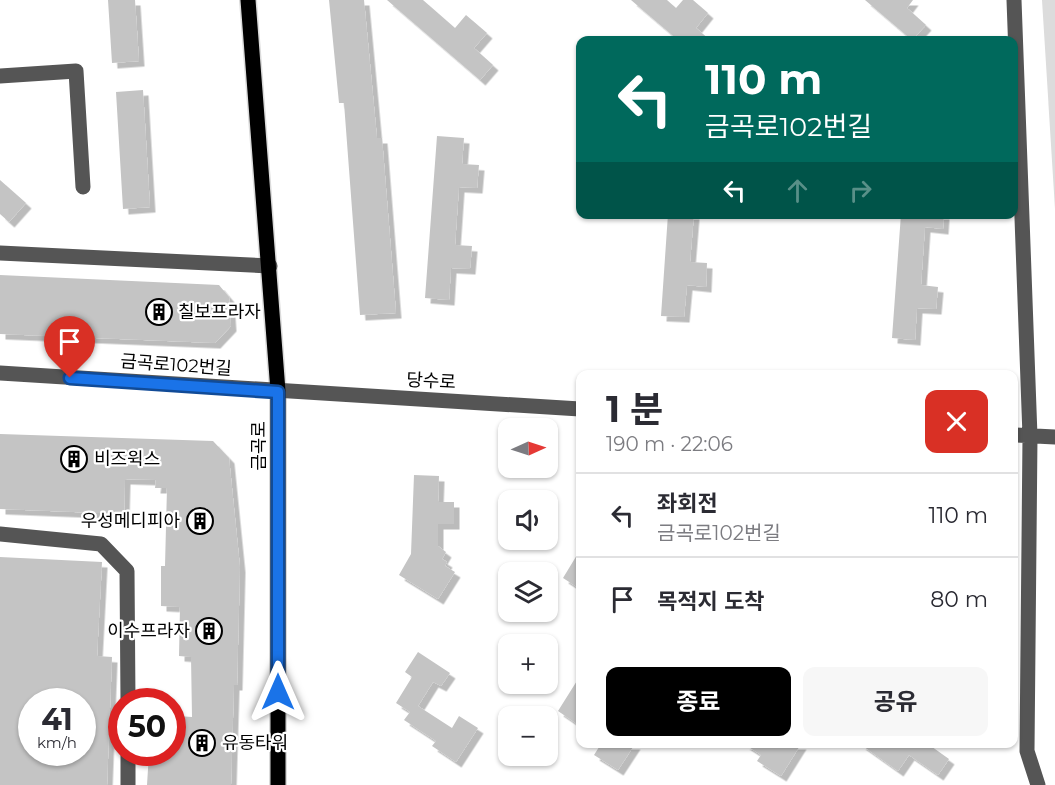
<!DOCTYPE html>
<html lang="ko">
<meta charset="utf-8">
<style>
body{margin:0;font-family:Montserrat,"Noto Sans KR",sans-serif;background:#f7f7f7;color:#2b2b33;height:100vh;display:flex;flex-direction:column;font-size:22px;white-space:nowrap}
*{box-sizing:border-box;margin:0}
p{font-size:20px;color:#7c7c81}
.icon{flex:none;width:33px;height:33px;fill:none;stroke:currentColor;stroke-width:2;stroke-linecap:round;stroke-linejoin:round}
.map{position:relative;flex:1;overflow:hidden}
.details{position:absolute;left:576px;top:370px;width:442px;height:378px;display:flex;flex-direction:column;background:#fff;border-radius:12px;box-shadow:0 2px 4px #0004}
.details>*{flex:none}
.top-card{position:absolute;left:576px;top:36px;width:442px;height:183px;border-radius:12px;box-shadow:0 2px 4px #0004;background:#00695c;color:#fff;overflow:hidden}
.needle{width:39px;rotate:87deg}
.controls{position:absolute;left:498px;top:418px;display:grid;gap:12px}
.controls a{display:grid;place-items:center;width:60px;height:60px;border-radius:12px;background:#fff;box-shadow:0 2px 4px #0004;font-size:30px}
.speed{position:absolute;left:18px;top:688px;display:flex;gap:12px;font-size:30px;font-weight:700;text-align:center}
.speed>*{display:grid;place-content:center;width:78px;height:78px;border-radius:50%;background:#fff;box-shadow:0 2px 4px #0004;line-height:1}
.speed small{font-size:15px;font-weight:400}
.speed .limit{border:9px solid #d22;background:#fff;color:#111}
.pin{position:absolute;display:grid;place-items:center;width:51px;height:51px;color:#fff;margin:-62px -26px;border-radius:50% 50% 50% 0;rotate:-45deg;box-shadow:0 0 6px #0007}
.pin .icon{rotate:45deg}
.me{position:absolute;width:66px;margin:-33px;rotate:0deg;stroke-linejoin:round;filter:drop-shadow(0 0 4px #0008)}
.turn{display:flex;align-items:center;gap:21px;height:126px;padding:0 30px;font-size:27px}
.turn .icon{width:78px;height:78px;stroke-width:2.5}
.turn b{display:block;font-size:42px;line-height:51px}
.lanes{display:flex;align-items:center;height:57px;padding:0 30px;background:#0003;justify-content:center;gap:30px;direction:ltr}
.lanes .off{opacity:.35}
.round{display:grid;place-items:center;flex:none;width:63px;height:63px;border-radius:12px;background:#f7f7f7}
.overview{display:flex;align-items:center;justify-content:space-between;height:102px;padding:0 30px}
h1{font-size:36px;font-weight:700;line-height:45px}
.primary-button{display:flex;gap:12px;margin-top:auto;padding:12px 30px}
.primary-button a{flex:1;height:69px;border-radius:12px;background:#000;color:#fff;font-size:24px;font-weight:700;line-height:69px;text-align:center}
.primary-button a+a{background:#f7f7f7;color:#2b2b33}
ul{padding:0;list-style:none}
li{display:flex;align-items:center;gap:18px;height:84px;padding:0 30px;border-top:2px solid #e1e1e2}
li div{flex:1}
li b{display:block;font-size:22px}
li em{font-style:normal}
.map>svg:first-child{display:block}
.green{fill:#dcdcdc}
.building{fill:#c4c4c4;fill-rule:evenodd;filter:url(#shadow)}
.lines{fill:none;stroke-linecap:round;stroke-linejoin:round}
.major-casing{stroke:#dbdbdb;stroke-width:18}
.minor{stroke:#555;stroke-width:15}
.major{stroke:#000;stroke-width:15}
.route-casing{stroke:#114b97;stroke-width:15}
.route{stroke:#1a73e8;stroke-width:10}
.labels{text-anchor:middle;stroke-width:4.5;stroke-linejoin:round;paint-order:stroke}
.poi-label{font-size:18px;fill:#000;stroke:#fff;text-anchor:start}
.street-label{font-size:18px;fill:#000;stroke:#fff}
</style>
<div class="map">
<svg width="1055" height="785" viewBox="0 0 1055 785">
<defs>
<filter id="shadow"><feDropShadow dx="5.5" dy="5.5" stdDeviation="0" flood-color="#0004"/></filter>
</defs>
<rect width="100%" height="100%" fill="#fff"/>
<!-- green -->
<path class="green" d="M1042,0H1055V209Z"/>
<!-- building -->
<path class="building" d="M108,0H135L139,61L112,63Z
M329,0H364L377,138H382L396,313L360,315L344,103H339Z
M387,0H423L455,28L466,15L487,33L474,48L493,65L480,80Z
M631,0H667L676,8L683,0H693L708,13L696,28L710,40H678Z
M865,0H913L907,8L926,25L912,40Z
M143,90L150,207L123,209L116,92Z
M437,136L464,138L462,164L479,165L477,188L459,187L455,245L472,246L470,269L451,268L449,300L425,298Z
M0,180L26,203L9,222L0,214Z
M668,214H694L690,262L707,263L706,287L687,285L684,317L661,316Z
M901,214H944L943,229L925,227L921,285L938,287L936,309L917,308L915,340L892,338Z
M0,275L219,285L229,297L231,326L215,343L0,334Z
M0,434L213,441L229,458L240,567L237,685H234L231,785H147L149,753H172V733H176L177,716L192,717L191,657L179,656L180,607L161,606V566H165L167,488H155L156,480L125,479L124,514L0,509Z
M414,475L439,476L438,502H454V524H438V546L446,552L442,559L447,562L445,566L455,572L438,599L399,575L411,554Z
M580,550V589L563,578Z
M0,557L102,562L97,656L112,657L107,785H0ZM32,702H82V753H32Z
M418,652L450,673L441,686L433,682L418,706L452,728L459,716L478,728L456,762L432,746L436,741L404,720L410,712L396,703L412,677L405,672Z
M580,676V726L558,711Z
M601,744H635L618,770L594,755Z
M744,744H801L781,776L757,761L761,755Z
M860,744H928L949,759L938,775L909,755L898,771Z"/>
<g class="lines">
<defs>
<path id="major" d="M248,0L278,391V785"/>
</defs>
<!-- major casing -->
<use href="#major" class="major-casing"/>
<!-- minor -->
<path class="minor" d="M1014,0L1030,436L1027,751L1038,785
M0,76L76,71L83,187
M0,253L270,266
M0,373L580,409
M1014,435L1055,437
M0,534L101,544L127,571L128,702
M128,753V785"/>
<!-- major -->
<use href="#major" class="major"/>
</g>
<g class="lines">
<defs>
<path id="route" d="M70,378L278,392V692"/>
</defs>
<!-- route casing -->
<use href="#route" class="route-casing"/>
<!-- route -->
<use href="#route" class="route"/>
</g>
<!-- icons -->
<defs>
<symbol id="building-ring" viewBox="-11 -11 22 22"><circle r="9.5" fill="#fff" stroke="#000" stroke-width="1.5"/><path d="M-4-6H4V6H1V3H-1V6H-4ZM-2.5-4.3h1.7v1.8h-1.7ZM.8-4.3h1.7v1.8H.8ZM-2.5-1h1.7V.8h-1.7ZM.8-1h1.7V.8H.8Z" fill="#000"/></symbol>
</defs>
<g fill-rule="evenodd">
<use href="#building-ring" x="144" y="297" width="30" height="30"/>
<use href="#building-ring" x="59" y="444" width="30" height="30"/>
<use href="#building-ring" x="185" y="506" width="30" height="30"/>
<use href="#building-ring" x="194" y="616" width="30" height="30"/>
<use href="#building-ring" x="187" y="728" width="30" height="30"/>
</g>
<g class="labels">
<!-- poi labels -->
<g class="poi-label">
<text x="178" y="318">칠보프라자</text>
<text x="94" y="465">비즈윅스</text>
<text x="180" y="527" text-anchor="end">우성메디피아</text>
<text x="190" y="637" text-anchor="end">이수프라자</text>
<text x="222" y="749">유동타워</text>
</g>
<!-- street labels -->
<g class="street-label">
<text transform="translate(176 365) rotate(4)" y="6">금곡로102번길</text>
<text transform="translate(431 381) rotate(3)" y="6">당수로</text>
<text transform="translate(259 446) rotate(-90)" y="6">금곡로</text>
</g>
</g>
</svg>
<div class="controls">
<a><svg class="needle" viewBox="-14 -14 28 28"><path d="M0-13l5 13h-10z" fill="#e53935"/><path d="M0 13l5-13h-10z" fill="#7c7c81"/></svg></a>
<a><svg class="icon" aria-label="sound" viewBox="0 0 24 24"><path d="M4 9h4l5-4v14l-5-4H4zM17 9q2 3 0 6"/></svg></a>
<a><svg class="icon" aria-label="layers" viewBox="0 0 24 24"><path d="M12 4l9 5-9 5-9-5zM3 14l9 5 9-5"/></svg></a>
<a>+</a>
<a>−</a>
</div>
<div class="speed"><div>41<small>km/h</small></div><div class="limit">50</div></div>
<div class="pin" style="left:70px;top:378px;background:#d93025"><svg class="icon" aria-label="arrive" viewBox="0 0 24 24"><path d="M6 21V4h12l-3 4 3 4H6"/></svg></div>
<svg class="me" style="left:278px;top:692px" viewBox="-20 -20 40 40"><path d="M0-17L14 15 0 8-14 15z" fill="#1a73e8" stroke="#fff" stroke-width="4"/></svg>
<div class="top-card">
<div class="turn"><svg class="icon" aria-label="left" viewBox="0 0 24 24"><path d="M17 20v-9H6M10 6l-5 5 5 5"/></svg><div><b>110 m</b>금곡로102번길</div></div>
<div class="lanes"><svg class="icon" aria-label="left" viewBox="0 0 24 24"><path d="M17 20v-9H6M10 6l-5 5 5 5"/></svg><svg class="icon off" aria-label="ahead" viewBox="0 0 24 24"><path d="M12 20V5M6 11l6-6 6 6"/></svg><svg class="icon off" aria-label="right" viewBox="0 0 24 24"><path d="M7 20v-9h11M14 6l5 5-5 5"/></svg></div>
</div>
<section class="details">
<div class="overview"><div><h1>1 분</h1><p>190 m · 22:06</p></div><a class="round" style="background:#d93025;color:#fff"><svg class="icon" aria-label="close" viewBox="0 0 24 24"><path d="M6 6l12 12M18 6L6 18"/></svg></a></div>
<ul>
<li><svg class="icon" aria-label="left" viewBox="0 0 24 24"><path d="M17 20v-9H6M10 6l-5 5 5 5"/></svg><div><b>좌회전</b><p>금곡로102번길</p></div><em>110 m</em></li>
<li><svg class="icon" aria-label="arrive" viewBox="0 0 24 24"><path d="M6 21V4h12l-3 4 3 4H6"/></svg><div><b>목적지 도착</b></div><em>80 m</em></li>
</ul>
<div class="primary-button"><a>종료</a><a>공유</a></div>
</section>
</div>
